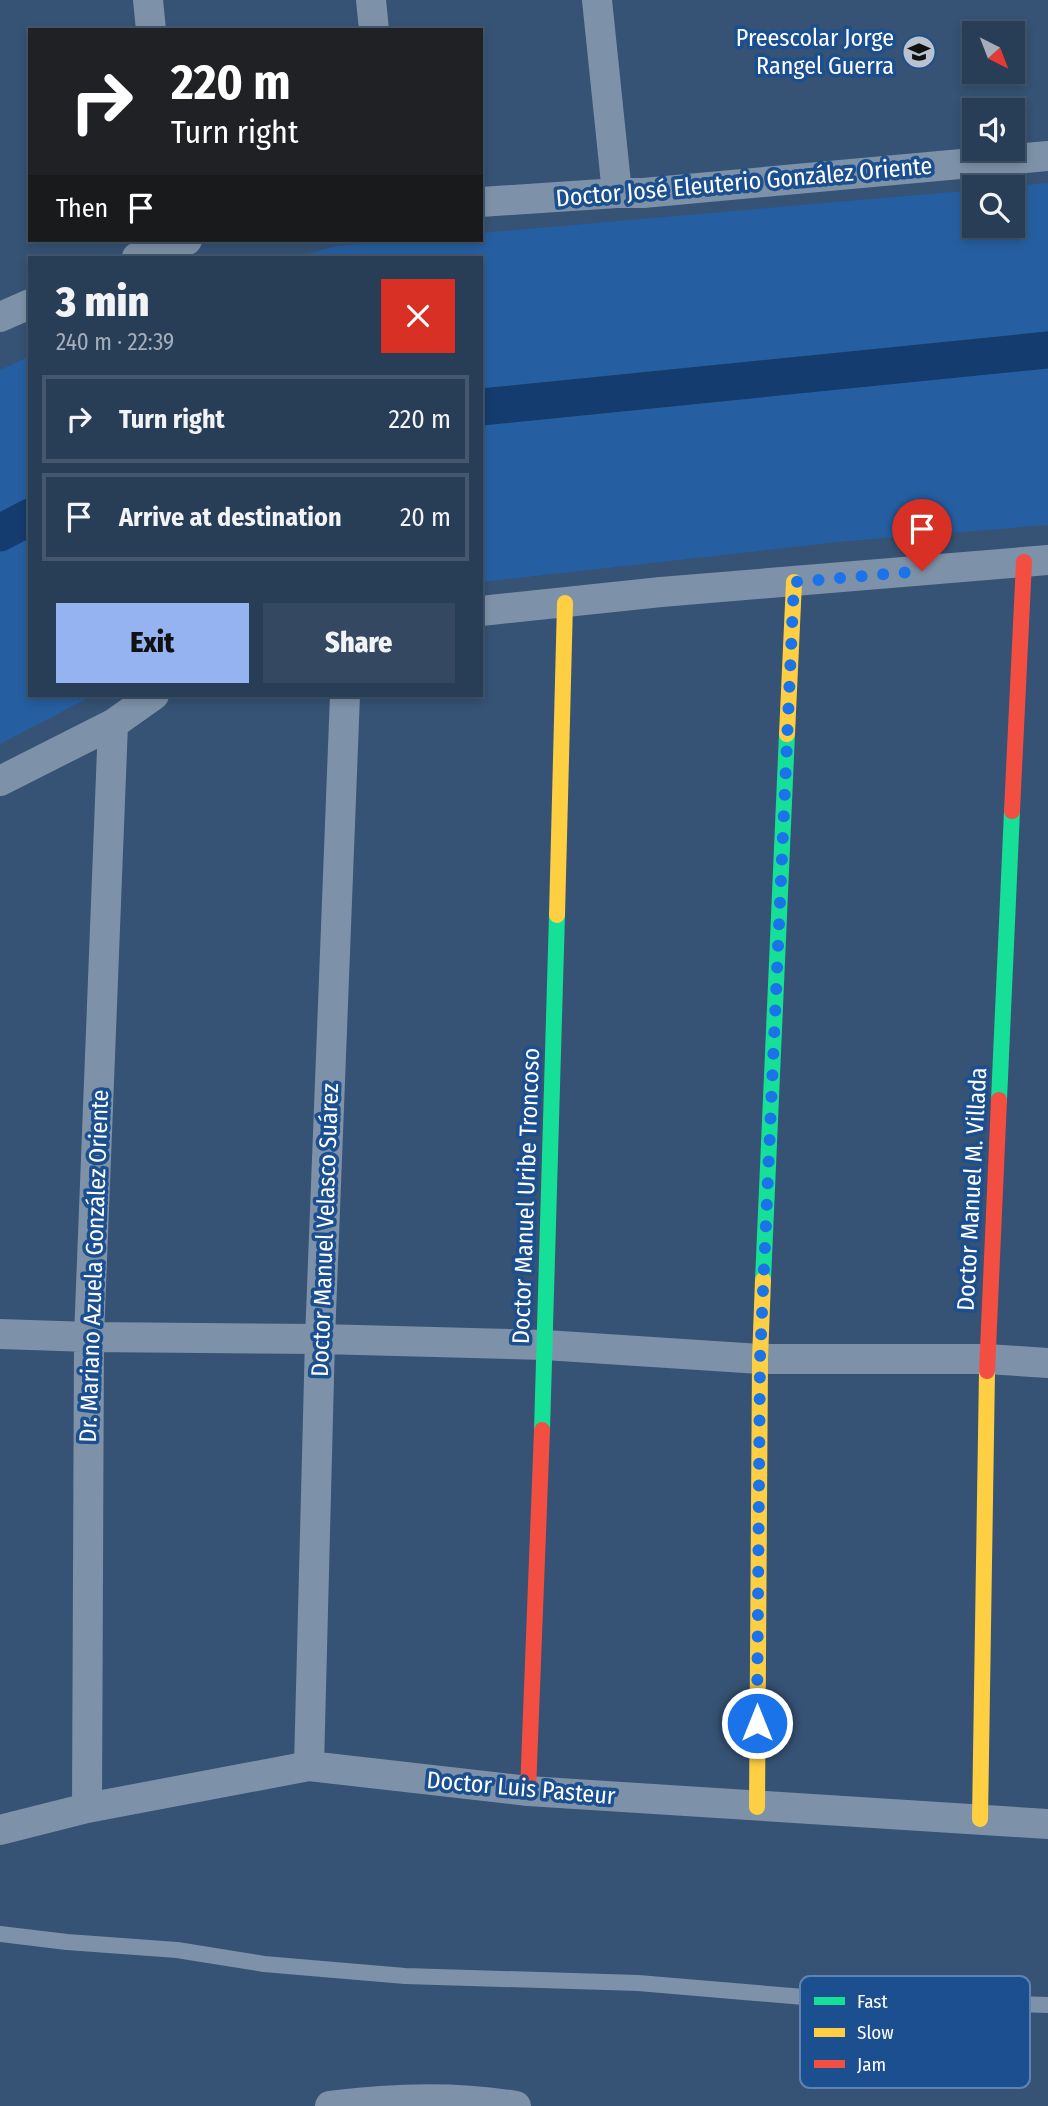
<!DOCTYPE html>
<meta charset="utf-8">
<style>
body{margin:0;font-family:"Fira Sans Condensed",sans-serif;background:#344961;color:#f1f3f6;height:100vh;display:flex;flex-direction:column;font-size:26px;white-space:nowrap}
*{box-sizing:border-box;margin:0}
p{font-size:23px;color:#a5aeba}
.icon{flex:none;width:38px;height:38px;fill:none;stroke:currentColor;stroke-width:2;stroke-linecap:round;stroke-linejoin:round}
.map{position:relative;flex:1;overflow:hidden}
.details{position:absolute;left:28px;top:256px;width:455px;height:441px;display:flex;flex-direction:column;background:#283e57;border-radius:0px;box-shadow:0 4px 10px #0003,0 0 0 2px #44576d}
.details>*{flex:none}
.banner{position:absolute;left:28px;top:28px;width:455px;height:214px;border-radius:0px;box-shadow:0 4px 10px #0003,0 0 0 2px #44576d;background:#202124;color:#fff;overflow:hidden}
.needle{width:46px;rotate:138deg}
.buttons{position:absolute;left:962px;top:21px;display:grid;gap:14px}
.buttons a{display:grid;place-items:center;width:63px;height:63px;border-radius:0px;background:#283e57;box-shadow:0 4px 10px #0003,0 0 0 2px #44576d;font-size:35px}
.pin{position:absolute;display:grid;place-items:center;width:60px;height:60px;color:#fff;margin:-72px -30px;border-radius:50% 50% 50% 0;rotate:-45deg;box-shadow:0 0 7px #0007}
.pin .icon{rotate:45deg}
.me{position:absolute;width:77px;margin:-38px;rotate:0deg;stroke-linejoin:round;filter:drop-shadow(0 0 5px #0008)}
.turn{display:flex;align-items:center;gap:24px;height:147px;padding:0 28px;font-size:32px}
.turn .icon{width:91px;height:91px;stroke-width:2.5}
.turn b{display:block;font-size:49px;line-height:60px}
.then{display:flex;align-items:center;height:66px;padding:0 28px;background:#0003;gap:14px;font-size:26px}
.round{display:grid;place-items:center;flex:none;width:74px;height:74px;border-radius:0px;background:#344961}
.headline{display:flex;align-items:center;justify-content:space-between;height:119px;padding:0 28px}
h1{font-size:42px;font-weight:800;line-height:52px}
.cta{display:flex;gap:14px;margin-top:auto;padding:14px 28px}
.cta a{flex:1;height:80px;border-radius:0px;background:#95b2f1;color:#111;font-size:28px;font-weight:800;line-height:80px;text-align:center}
.cta a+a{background:#344961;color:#f1f3f6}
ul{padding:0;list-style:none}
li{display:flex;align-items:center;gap:21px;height:88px;margin:0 14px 10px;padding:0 14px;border:4px solid #44576d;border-radius:0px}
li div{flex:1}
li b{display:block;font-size:26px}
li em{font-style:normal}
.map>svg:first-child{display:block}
.green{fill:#265fa1}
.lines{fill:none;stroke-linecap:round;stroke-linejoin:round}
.canal{stroke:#153c6e;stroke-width:37}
.lane{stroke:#7d92a8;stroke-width:16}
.street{stroke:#7d92a8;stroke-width:30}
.fast{stroke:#16e098;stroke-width:16}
.slow{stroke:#ffcf43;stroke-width:16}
.jam{stroke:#f24e42;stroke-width:16}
.route{stroke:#1a73e8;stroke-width:12;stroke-dasharray:0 21.6}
.labels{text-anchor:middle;stroke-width:7;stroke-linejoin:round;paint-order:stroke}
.poi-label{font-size:24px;fill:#fff;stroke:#1b4f8f;text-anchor:end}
.street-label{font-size:24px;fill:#fff;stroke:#1b4f8f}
.key{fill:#1b4f8f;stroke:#5f84b1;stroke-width:2}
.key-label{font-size:19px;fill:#fff}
</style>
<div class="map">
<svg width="1048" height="2106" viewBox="0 0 1048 2106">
<rect width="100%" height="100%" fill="#365274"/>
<!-- green -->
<path class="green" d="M1048,183V525L848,541L481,582V257H297L336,246L409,240H481V233L975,190V226H1013V187H1000Z
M30,356V695H94L0,744V370Z"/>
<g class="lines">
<!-- canal -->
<path class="canal" d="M481,407L1048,350
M0,533L30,517"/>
<!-- lane -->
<path class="lane" d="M0,1934L67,1942L177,1950L264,1964L405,1976L638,1983L804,1997L1048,2005"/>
<!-- street -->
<path class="street" d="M148,0L151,30
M371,0L374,30
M597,0L617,193
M481,202L617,193H643L1048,156
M137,257L171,243L187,240
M0,317L30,304
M481,611L661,592L1048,560
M0,781L113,724L154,695
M0,1334L89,1337L320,1339L545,1345L760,1359H987L1048,1363
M309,1766L320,1339L345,695
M87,1808L89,1337L113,724
M0,1830L87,1808L309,1766L528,1791L1048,1824
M330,2106C392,2098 455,2096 516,2106"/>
<!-- fast -->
<path class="fast" d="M999,1100L1012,811
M763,1280L787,734
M542,1430L557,915"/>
<!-- slow -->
<path class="slow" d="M787,734L794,582
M557,915L565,603
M757,1807L760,1359L763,1280
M980,1819L987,1371"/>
<!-- jam -->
<path class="jam" d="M1012,811L1024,562
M987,1371L999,1100
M528,1791L542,1430"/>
</g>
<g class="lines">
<!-- route -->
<path class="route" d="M757,1723L760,1359L794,582L922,571"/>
</g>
<!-- icons -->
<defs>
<symbol id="school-disc" viewBox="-11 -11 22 22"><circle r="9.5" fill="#b9c2ce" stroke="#1b4f8f"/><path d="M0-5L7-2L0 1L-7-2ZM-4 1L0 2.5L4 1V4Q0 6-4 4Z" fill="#111"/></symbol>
</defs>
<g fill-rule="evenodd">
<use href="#school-disc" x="900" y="33" width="38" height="38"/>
</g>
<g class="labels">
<!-- poi labels -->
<g class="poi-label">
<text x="894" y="46">Preescolar Jorge<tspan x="894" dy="28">Rangel Guerra</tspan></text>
</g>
<!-- street labels -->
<g class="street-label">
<text transform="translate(744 182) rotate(-5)" y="8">Doctor José Eleuterio González Oriente</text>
<text transform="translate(972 1189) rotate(-87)" y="8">Doctor Manuel M. Villada</text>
<text transform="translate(526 1196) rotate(-88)" y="8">Doctor Manuel Uribe Troncoso</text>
<text transform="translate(325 1230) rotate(-88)" y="8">Doctor Manuel Velasco Suárez</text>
<text transform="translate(94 1266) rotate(-88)" y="8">Dr. Mariano Azuela González Oriente</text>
<text transform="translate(521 1788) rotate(5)" y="8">Doctor Luis Pasteur</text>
</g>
</g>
<!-- legend -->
<rect x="800" y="1976" width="230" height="112" rx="10" class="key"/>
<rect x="814" y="1997" width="31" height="8" fill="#16e098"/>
<rect x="814" y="2028" width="31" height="9" fill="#ffcf43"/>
<rect x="814" y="2060" width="31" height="8" fill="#f24e42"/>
<g class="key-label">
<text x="857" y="2008">Fast</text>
<text x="857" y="2039">Slow</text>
<text x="857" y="2071">Jam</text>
</g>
</svg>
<div class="buttons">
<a><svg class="needle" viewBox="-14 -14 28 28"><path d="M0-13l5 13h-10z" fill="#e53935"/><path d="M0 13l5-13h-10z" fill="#a5aeba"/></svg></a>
<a><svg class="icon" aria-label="sound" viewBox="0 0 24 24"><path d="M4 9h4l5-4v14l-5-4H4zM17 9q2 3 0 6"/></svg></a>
<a><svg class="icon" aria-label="search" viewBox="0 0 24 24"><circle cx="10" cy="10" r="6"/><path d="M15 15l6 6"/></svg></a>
</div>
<div class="pin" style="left:922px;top:571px;background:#d93025"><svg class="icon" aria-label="arrive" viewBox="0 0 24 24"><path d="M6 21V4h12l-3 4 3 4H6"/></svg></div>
<svg class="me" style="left:757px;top:1723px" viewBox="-20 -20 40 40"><circle r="17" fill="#1a73e8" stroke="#fff" stroke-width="3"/><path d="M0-11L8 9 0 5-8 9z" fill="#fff"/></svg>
<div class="banner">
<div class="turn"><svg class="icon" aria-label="right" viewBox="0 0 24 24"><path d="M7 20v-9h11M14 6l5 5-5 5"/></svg><div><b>220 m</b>Turn right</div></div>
<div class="then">Then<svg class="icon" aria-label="arrive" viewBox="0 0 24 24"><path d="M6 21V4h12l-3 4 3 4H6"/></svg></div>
</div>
<section class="details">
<div class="headline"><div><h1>3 min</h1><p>240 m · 22:39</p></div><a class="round" style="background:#d93025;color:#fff"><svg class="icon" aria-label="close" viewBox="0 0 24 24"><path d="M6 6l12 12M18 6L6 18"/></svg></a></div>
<ul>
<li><svg class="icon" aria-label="right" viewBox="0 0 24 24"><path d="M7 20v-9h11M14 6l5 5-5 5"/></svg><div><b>Turn right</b></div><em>220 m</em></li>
<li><svg class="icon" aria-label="arrive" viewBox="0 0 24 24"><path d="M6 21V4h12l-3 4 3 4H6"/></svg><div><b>Arrive at destination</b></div><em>20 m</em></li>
</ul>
<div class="cta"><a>Exit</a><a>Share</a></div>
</section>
</div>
